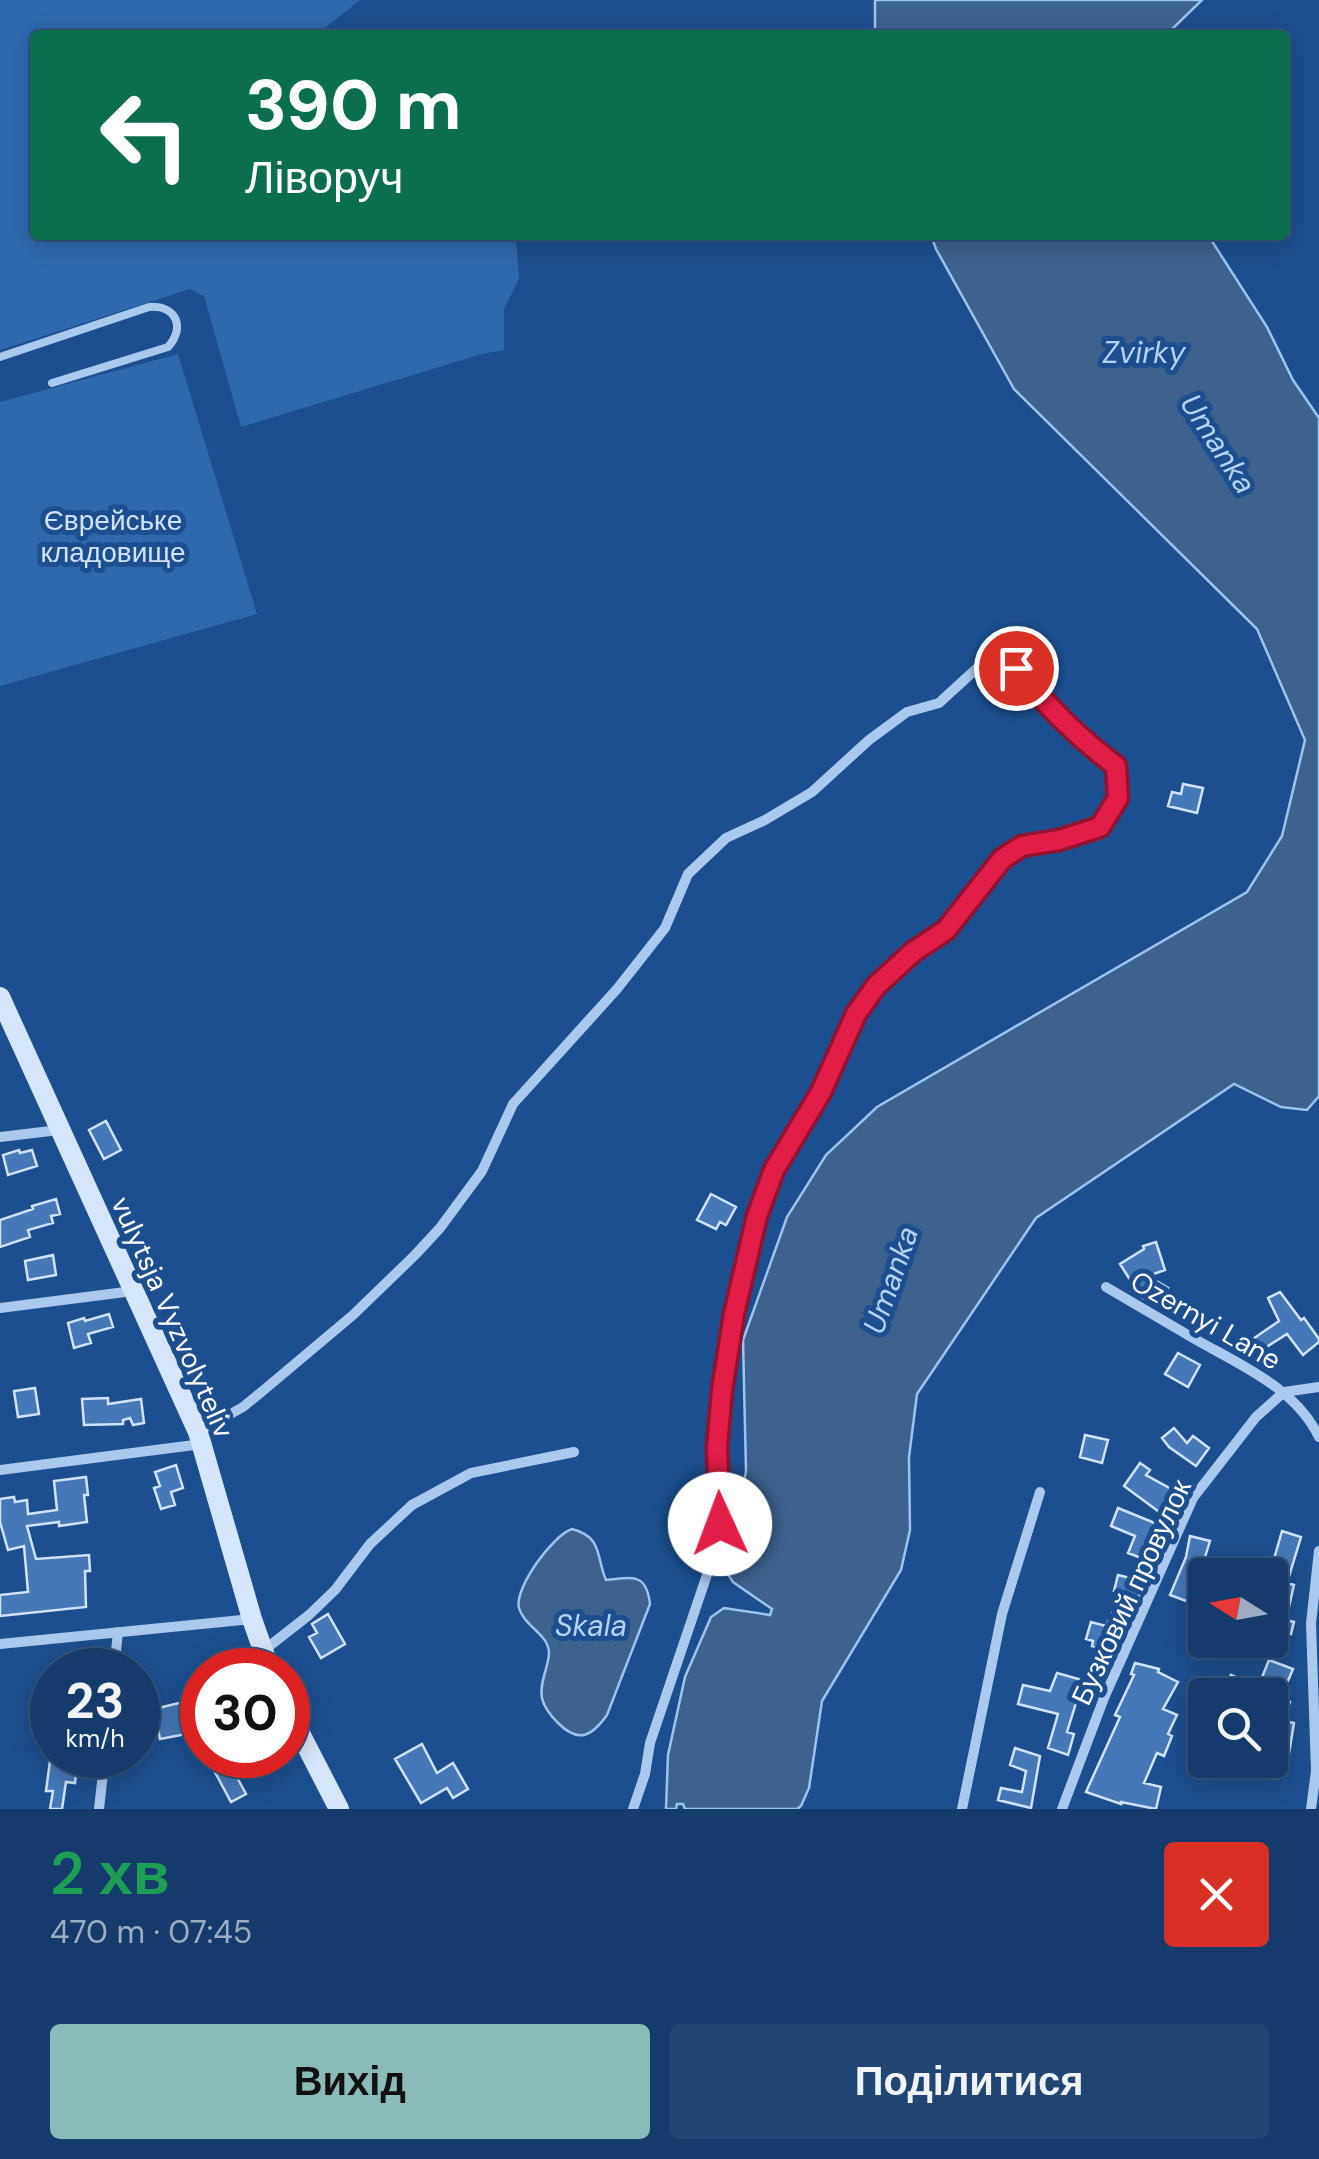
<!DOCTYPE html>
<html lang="uk">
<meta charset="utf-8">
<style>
body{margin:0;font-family:"DM Sans",sans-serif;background:#214673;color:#f1f3f6;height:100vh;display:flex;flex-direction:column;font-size:38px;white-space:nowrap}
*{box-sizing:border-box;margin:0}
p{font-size:32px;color:#9dadc1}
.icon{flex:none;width:55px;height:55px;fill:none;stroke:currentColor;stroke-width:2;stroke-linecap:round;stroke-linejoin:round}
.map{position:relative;height:1809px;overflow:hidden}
.drawer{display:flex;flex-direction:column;background:#143b6b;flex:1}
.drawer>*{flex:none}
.guide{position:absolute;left:30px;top:30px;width:1260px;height:210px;border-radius:10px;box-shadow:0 5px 25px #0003,0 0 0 2px #33557e;background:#0b6e4f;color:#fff;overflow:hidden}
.needle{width:65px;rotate:281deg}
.fabs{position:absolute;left:1188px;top:1558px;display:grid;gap:20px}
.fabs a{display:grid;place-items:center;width:100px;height:100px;border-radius:10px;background:#143b6b;box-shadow:0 5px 25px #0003,0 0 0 2px #33557e;font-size:50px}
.speed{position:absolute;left:30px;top:1648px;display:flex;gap:20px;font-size:50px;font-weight:700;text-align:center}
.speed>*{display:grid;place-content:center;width:130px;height:130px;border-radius:50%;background:#143b6b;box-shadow:0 5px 25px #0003,0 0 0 2px #33557e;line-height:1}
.speed small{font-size:25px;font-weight:400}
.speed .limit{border:15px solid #d22;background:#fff;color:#111}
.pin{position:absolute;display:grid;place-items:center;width:85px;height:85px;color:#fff;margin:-42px;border:5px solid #fff;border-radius:50%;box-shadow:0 2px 10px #0007}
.me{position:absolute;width:110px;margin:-55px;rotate:358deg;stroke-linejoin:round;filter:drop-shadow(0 0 8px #0008)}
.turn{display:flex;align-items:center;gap:35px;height:210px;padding:0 50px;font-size:45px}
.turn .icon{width:130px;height:130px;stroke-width:2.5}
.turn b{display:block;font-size:70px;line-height:85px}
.round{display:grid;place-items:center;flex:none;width:105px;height:105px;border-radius:10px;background:#214673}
.overview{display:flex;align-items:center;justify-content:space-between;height:170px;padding:0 50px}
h1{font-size:60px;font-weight:600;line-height:75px;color:#1e9e55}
.primary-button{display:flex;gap:20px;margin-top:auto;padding:20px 50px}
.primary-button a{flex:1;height:115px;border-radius:10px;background:#8bbbb9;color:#111;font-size:40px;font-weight:600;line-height:115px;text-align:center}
.primary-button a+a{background:#214673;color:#f1f3f6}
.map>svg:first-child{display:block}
.green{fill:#2e69ad}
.water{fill:#3c6290;stroke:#9cc4f0;stroke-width:2.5}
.building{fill:#4478b7;stroke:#cfe3fa;stroke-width:2.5}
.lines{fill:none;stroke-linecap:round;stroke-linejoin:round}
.lane{stroke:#a9c9ee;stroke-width:8}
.street{stroke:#a9c9ee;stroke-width:10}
.secondary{stroke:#d6e6fa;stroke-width:20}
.route-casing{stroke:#92132f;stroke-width:25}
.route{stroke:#e11d48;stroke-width:18}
.labels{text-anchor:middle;stroke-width:10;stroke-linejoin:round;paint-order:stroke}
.park-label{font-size:28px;fill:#cfe3fa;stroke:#1b4f8f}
.street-label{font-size:28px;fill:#fff;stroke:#1b4f8f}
.water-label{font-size:30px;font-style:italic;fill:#b5d3f5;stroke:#1b4f8f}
</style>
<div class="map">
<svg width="1319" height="1809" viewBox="0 0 1319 1809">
<rect width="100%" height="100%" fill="#1b4f8f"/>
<!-- green -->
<path class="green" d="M0,0H360L316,35H35V235H516L519,279L504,309V350L482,354L241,427L204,296L190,289L0,350Z
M178,354L257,614L0,686V402Z"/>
<!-- water -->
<path class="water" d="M875,0H1202L1166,35H875Z
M931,235H1208L1267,327L1293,380L1319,418V1096L1307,1110L1281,1107L1234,1084L1036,1218L917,1394L909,1457L910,1530L901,1570L822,1701L809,1788L801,1806L797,1809H685L683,1804H677L676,1809H666L668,1755L685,1677L711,1617L724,1608L770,1615L772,1609L733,1582L727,1573L746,1471L743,1340L787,1217L826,1155L877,1107L1247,892L1282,836L1305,740L1257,629L1014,389L936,249Z
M572,1529C603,1537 596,1557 606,1580C631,1578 646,1571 650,1604L607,1715C592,1736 579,1744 558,1723C551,1716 544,1708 542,1698C539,1682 549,1667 549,1652C548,1634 524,1626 519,1608C514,1588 553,1535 572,1529Z"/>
<!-- building -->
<path class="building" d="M1183,784L1203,788L1197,813L1168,806L1172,792L1181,794Z
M106,1121L121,1150L104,1159L89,1130Z
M19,1150L20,1153L32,1150L37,1166L8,1175L3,1155Z
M711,1194L736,1207L726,1225L720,1222L716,1229L697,1220Z
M56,1199L60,1214L51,1216L53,1223L28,1230L30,1237L0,1247V1220L33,1209L32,1206Z
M1156,1242L1165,1270L1148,1276L1168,1288L1156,1306L1131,1291L1134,1286L1120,1264L1144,1249L1143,1246Z
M53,1255L56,1275L28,1280L25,1261Z
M1280,1292L1301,1320L1304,1318L1319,1339V1342L1303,1355L1287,1334L1265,1348L1268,1351L1257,1358L1247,1343L1279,1321L1268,1298Z
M109,1314L113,1327L88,1334L91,1343L74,1348L68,1323L84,1318L85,1321Z
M1178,1353L1200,1365L1188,1387L1165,1374Z
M35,1388L39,1414L18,1417L14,1391Z
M108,1398V1404L141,1399L144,1423L133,1425L130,1418L123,1420V1424L84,1425L82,1399Z
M1174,1428L1187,1443L1193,1436L1209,1448L1196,1466L1169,1447L1162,1438Z
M1085,1435L1108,1440L1102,1463L1080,1457Z
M1140,1463L1150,1470L1146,1475L1184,1496L1174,1518L1167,1514L1166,1517L1124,1486Z
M176,1465L183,1488L171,1492L175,1505L161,1509L154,1488L160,1486L155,1472Z
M86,1477L88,1495H84L87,1522L59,1526V1522L27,1526L36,1559L89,1555L90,1571H85L86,1607L0,1616V1595L28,1592L24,1546L8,1550L0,1522V1499L14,1497L15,1502L27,1500L28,1514L57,1510L54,1481Z
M1118,1508L1162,1526L1155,1545L1161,1547L1147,1579L1137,1576L1144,1559L1128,1553L1135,1536L1111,1526Z
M1282,1531L1301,1537L1287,1583L1294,1585L1286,1620L1294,1622L1291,1634L1272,1630L1279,1601L1270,1599V1573Z
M1190,1536L1210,1541L1194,1593L1205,1595V1608L1170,1595L1186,1557Z
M1118,1575L1142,1581L1138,1601L1129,1621L1120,1618L1112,1651L1092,1646L1093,1641L1086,1639L1091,1622L1106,1626L1122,1593L1114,1591Z
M328,1614L345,1644L321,1658L309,1637L317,1633L312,1624Z
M1269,1660L1293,1669L1282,1695H1235L1224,1690L1231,1675L1258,1687Z
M1135,1663L1159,1669L1158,1672L1178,1682L1163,1709L1177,1715L1168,1734L1172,1736L1164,1756L1157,1753L1144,1783L1161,1787L1156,1809L1121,1802V1804L1086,1792L1120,1717L1115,1715L1134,1675L1131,1674Z
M1057,1673L1100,1685L1092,1705L1077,1700L1067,1732L1074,1734L1068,1755L1048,1748L1058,1714L1018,1704L1023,1685L1050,1691Z
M1276,1696L1290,1702L1283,1721L1294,1723L1286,1772L1269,1769L1272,1750L1270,1751V1718Z
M200,1698L202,1731L160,1739L154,1709Z
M422,1744L437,1773L453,1763L468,1789L453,1798L447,1788L421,1803L395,1759Z
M1015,1748L1040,1756L1031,1808L998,1800L1001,1788L1022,1792L1026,1771L1010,1765Z
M225,1755L246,1794L231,1802L210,1763Z
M59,1758L70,1759L69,1764L77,1765L75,1783L66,1782L62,1809H50L53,1791H46L50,1761L58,1762Z"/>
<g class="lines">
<!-- lane -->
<path class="lane" d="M0,357L149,307C176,305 186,327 168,347L52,383"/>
<!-- street -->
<path class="street" d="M0,1137L59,1130
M1106,1287C1135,1304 1164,1321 1193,1338C1238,1364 1295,1387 1319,1437
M0,1308L133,1291
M198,1432L243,1407L265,1389L353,1315L415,1255L440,1228L482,1171L513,1104L617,989L665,928L688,874L726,838L765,820L812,792L869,740L907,712L939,703L987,659L1016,667L1049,708L1083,742L1116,766L1118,798L1099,827L1059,840L1022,845L1001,859L947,929L913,952L876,985L855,1014L821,1092L774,1170L757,1216L734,1314L722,1390L717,1447L720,1524L712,1560L650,1743L645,1774L633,1809
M0,1470L202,1444
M0,1644L252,1619
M263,1651L309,1615L335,1590L370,1544L412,1505L471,1473L574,1452
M114,1670L118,1632
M99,1809L105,1755
M962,1809L1002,1614L1040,1492
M1062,1809L1104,1698L1193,1498L1256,1417L1284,1392L1319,1387
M1311,1809L1316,1771L1311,1623L1319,1551"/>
<!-- secondary -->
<path class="secondary" d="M0,997L198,1432L252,1619L270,1670
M288,1710L339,1809"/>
</g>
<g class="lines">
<defs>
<path id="route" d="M720,1524L717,1447L722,1390L734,1314L757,1216L774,1170L821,1092L856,1014L876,986L913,952L946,930L1002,859L1022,846L1059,840L1100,827L1118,798L1116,766C1076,736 1047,706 1016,668"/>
</defs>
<!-- route casing -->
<use href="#route" class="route-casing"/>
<!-- route -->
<use href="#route" class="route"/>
</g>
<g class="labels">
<!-- park labels -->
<g class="park-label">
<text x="113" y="530">Єврейське<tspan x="113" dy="32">кладовище</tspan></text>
</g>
<!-- street labels -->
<g class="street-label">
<text transform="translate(173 1317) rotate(66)" y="10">vulytsja Vyzvolyteliv</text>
<text transform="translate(1206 1320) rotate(30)" y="10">Ozernyi Lane</text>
<text transform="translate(1131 1592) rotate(-65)" y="10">Бузковий провулок</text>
</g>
<!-- water labels -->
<g class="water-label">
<text x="1144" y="363">Zvirky</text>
<text transform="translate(1218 444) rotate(57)" y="10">Umanka</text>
<text transform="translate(891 1280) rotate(-71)" y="10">Umanka</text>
<text x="591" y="1636">Skala</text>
</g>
</g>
</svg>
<div class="fabs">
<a><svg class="needle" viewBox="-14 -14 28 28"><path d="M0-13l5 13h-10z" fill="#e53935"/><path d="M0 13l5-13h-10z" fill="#9dadc1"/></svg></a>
<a><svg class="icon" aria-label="search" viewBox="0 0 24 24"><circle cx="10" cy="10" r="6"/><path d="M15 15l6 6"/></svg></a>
</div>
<div class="speed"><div>23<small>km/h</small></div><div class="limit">30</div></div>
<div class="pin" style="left:1016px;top:668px;background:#d93025"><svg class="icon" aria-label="arrive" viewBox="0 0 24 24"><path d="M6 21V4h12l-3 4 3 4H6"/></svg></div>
<svg class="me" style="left:720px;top:1524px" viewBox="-20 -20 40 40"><circle r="19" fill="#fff"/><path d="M0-13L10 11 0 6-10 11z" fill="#e11d48"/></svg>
<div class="guide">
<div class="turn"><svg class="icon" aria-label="left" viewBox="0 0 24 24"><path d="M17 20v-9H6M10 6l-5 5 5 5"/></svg><div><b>390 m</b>Ліворуч</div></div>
</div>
</div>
<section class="drawer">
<div class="overview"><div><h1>2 хв</h1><p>470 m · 07:45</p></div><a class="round" style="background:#d93025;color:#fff"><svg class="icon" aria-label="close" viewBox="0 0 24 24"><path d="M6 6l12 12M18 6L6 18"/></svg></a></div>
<div class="primary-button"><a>Вихід</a><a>Поділитися</a></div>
</section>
